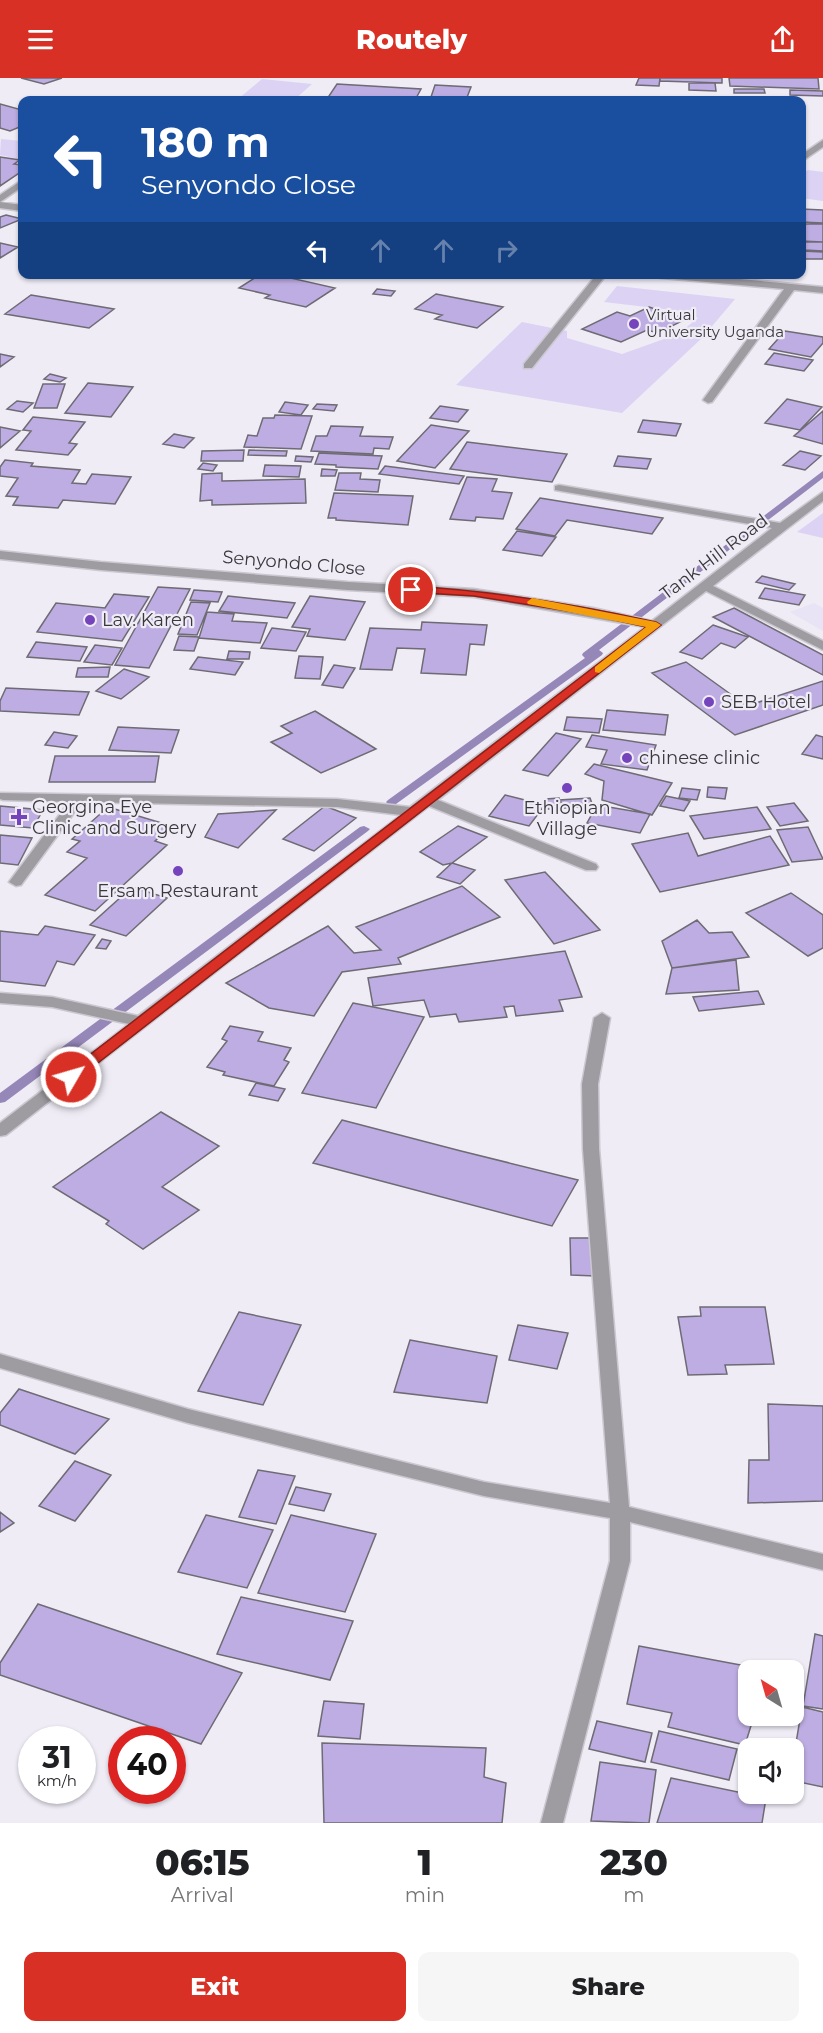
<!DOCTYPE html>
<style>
body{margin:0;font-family:Montserrat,sans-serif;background:#f6f6f6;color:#202124;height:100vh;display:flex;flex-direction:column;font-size:22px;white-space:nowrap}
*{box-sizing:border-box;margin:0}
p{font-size:20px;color:#757577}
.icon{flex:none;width:33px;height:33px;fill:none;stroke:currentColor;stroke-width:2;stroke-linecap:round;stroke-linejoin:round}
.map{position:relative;height:1745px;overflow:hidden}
.drawer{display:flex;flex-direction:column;background:#fff;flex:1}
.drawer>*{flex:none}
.hud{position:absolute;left:18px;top:18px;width:788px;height:183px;border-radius:12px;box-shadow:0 2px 4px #0004;background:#1a4fa0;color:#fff;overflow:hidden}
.needle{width:39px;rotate:323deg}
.controls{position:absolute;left:738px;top:1582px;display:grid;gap:12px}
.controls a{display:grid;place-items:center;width:66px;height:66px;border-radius:12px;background:#fff;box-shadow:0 2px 4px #0004;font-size:30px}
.speed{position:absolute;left:18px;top:1648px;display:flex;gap:12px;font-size:30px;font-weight:700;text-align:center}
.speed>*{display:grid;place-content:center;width:78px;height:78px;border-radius:50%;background:#fff;box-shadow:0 2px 4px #0004;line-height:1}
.speed small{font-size:15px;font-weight:400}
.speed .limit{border:9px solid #d22;background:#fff;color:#111}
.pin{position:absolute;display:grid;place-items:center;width:51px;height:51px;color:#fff;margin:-26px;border:3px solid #fff;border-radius:50%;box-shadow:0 2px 6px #0007}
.me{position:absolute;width:66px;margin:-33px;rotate:52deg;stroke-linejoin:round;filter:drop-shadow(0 0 4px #0008)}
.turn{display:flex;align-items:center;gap:21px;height:126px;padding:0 24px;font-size:27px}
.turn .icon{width:78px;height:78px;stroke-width:2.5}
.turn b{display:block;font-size:42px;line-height:51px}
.lanes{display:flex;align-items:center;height:57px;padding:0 24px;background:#0003;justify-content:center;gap:30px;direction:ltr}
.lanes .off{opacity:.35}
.eta{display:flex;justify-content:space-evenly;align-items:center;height:102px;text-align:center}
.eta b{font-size:36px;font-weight:800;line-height:42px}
.button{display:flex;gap:12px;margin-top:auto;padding:12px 24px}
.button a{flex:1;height:69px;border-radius:12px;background:#d93025;color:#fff;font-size:24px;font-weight:800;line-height:69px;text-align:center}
.button a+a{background:#f6f6f6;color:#202124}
header{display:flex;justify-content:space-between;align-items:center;height:78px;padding:0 24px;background:#d93025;color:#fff;font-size:27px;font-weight:800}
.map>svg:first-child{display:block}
.built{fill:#e8e3f5}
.green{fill:#dcd2f4}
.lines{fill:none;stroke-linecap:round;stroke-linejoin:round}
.stream{fill:#9687b9;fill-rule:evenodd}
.building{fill:#beade2;stroke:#6e6b74;stroke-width:1.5}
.minor-casing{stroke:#cbc8d1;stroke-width:3}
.minor{fill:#9e9ca1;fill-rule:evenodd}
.route{fill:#d93025;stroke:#8d1f18;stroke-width:1.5}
.slow{fill:#f59e0b}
.poi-dot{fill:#7544bc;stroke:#efecf6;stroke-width:2}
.labels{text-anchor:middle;stroke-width:4.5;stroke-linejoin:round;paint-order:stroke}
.far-poi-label{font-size:15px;fill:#3a383c;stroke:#efecf6;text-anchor:start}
.street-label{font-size:18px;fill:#3a383c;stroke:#efecf6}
.poi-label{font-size:18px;fill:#3a383c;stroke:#efecf6;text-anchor:start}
</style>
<header><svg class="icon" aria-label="menu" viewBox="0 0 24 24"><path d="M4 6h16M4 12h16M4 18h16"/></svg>Routely<svg class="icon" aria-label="share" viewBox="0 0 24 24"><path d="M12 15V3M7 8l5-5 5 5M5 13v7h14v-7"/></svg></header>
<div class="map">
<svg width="823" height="1745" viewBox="0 0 823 1745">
<rect width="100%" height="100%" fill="#efecf6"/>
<!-- built -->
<path class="built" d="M814,525L823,530V553L790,534Z"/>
<!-- green -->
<path class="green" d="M262,1L312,6L294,22H237Z
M1,61L22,63V82L0,77Z
M808,92L823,94V123L801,120V97Z
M617,208L735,221L702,260L622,335L456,307L522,244L567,253V260L622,276L678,256L698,240L681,233L604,224Z
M823,435V460L797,454Z"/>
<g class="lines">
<!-- stream -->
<path class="stream" d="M823,393V400L599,572L603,575L602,577L396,726H388L386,724L388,722L585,580L582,577L583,575Z
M364,748L370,751L368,753L5,1024L0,1025V1015L360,749Z"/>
</g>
<!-- building -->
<path class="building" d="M21,0H62L44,6Z
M639,0H660L659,8L636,7Z
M660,0H722V5L660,3Z
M729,0H818L819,11L730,8Z
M689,5H715L716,13L689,12Z
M337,6L421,11L415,22L327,21Z
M435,7L471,9L466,22H430Z
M734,11H764L765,15H734Z
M790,12L823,13V18L790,17Z
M0,26L22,32V48L10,53L0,50Z
M0,79L20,82L14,86L22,87V93L0,108Z
M801,131L823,132V145L801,144Z
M6,137L22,141L0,150V139Z
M801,146H823V164L801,163Z
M801,164H823V173L805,172Z
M0,165L18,169L0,180Z
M801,173L823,174V181H801Z
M261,196H273L335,210L306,229L265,220L270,217L239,210Z
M377,211L395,213L391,218L373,216Z
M436,216L503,229L477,250L435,241L442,237L415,231Z
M31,217L114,231L89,250L5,236Z
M649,229L686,241L658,255L647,252L621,264L582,251L617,234L630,238Z
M785,253L823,259V265L811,279L769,271Z
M774,275L813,282L804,293L765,286Z
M0,276L14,279L0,289Z
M50,296L66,300L60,304L44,301Z
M88,305L133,309L111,339L65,335Z
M43,306H65L57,330H34Z
M787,321L822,329L800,352L765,345Z
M17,323L33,325L23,334L7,331Z
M285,324L308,327L301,337L279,334Z
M317,326L337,327L334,333L313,331Z
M440,328L468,332L458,344L430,340Z
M823,333V366L794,358Z
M275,337L312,338L301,371L244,369L248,357L257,358L263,340H274Z
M33,339L85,344L69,365L77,366L68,377L16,372L31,353L23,352Z
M643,342L681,346L676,358L638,354Z
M431,347L469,353L435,390L397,383Z
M331,348L363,349L360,358L393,359L389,371L374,370L373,376L311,373L316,358H327Z
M0,349L20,353L0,370Z
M174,356L194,360L184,370L163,366Z
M467,364L567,376L552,404L450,391Z
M244,372L243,383H201L202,373Z
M249,372L287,373L286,378L248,377Z
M800,373L821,378L805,392L783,387Z
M319,375L382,378L378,391L336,389V387L315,386Z
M296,378L313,379L311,384L295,383Z
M618,378L651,381L647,391L614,388Z
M5,382L33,385L31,388L80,392L72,405L86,406L92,396L131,399L115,426L63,422L58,430L13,427L18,419L6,418L18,400L0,398V389Z
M203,385L217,387L213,393L198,391Z
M265,387L301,388L299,399L263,398Z
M385,388L464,398L459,406L379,396Z
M322,391L337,392L335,398H321Z
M222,395V403L305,401L306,425L212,427V422L200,423L202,396Z
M339,395H361L360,401L380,402L378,414L335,412Z
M467,399L497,401L492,413L512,415L503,441L476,439L475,443L450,441Z
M334,415L413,418L408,447L336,442V440H328Z
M540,420L663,440L652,456L567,442L555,458L516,451Z
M517,453L556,459L542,478L503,472Z
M762,498L795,506L789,512L756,504Z
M158,509L190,511L149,590L115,587Z
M765,510L805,517L799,527L759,520Z
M194,512L222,514L218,524L190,522Z
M114,516L149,519L122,563L37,554L56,525L105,530Z
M228,518L295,525L287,540L219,533Z
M310,518L365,524L345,562L307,558L310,551L292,549Z
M191,524L210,525L197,557L178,556Z
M734,530L823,577V597L713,539Z
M207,534L234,536L232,543L267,545L260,565L199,560Z
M422,544L487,547L484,567L470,566L466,597L421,595L425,571L397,570L392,592L360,591L370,550L421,552Z
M713,547L748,559L735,570L721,565L702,581L680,574Z
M272,550L306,554L296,573L261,570Z
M179,558L199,559L194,573L174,572Z
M36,564L87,569L80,583L27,579Z
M95,567L122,570L112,587L84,584Z
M229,573L250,574L249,581H227Z
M299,578L323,579L320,601L295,600Z
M198,579L243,584L235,597L190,591Z
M686,584L747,628L823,603V627L735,657L652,595Z
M334,587L355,590L343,610L322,607Z
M110,589L108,599H76L78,590Z
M124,591L149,599L121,621L96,613Z
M6,610L89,614L79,637L0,633V623Z
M607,632L668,637L665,657L603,652Z
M315,633L376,671L321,695L271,664L292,655L281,648Z
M567,639L602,641L599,655L564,652Z
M118,649L179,652L171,675L109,672Z
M54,654L77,658L68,670L45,667Z
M556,655L581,661L548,698L523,692Z
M592,657L656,667L647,692L601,686L607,672L586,669Z
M816,657L823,659V681L802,676Z
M55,678H159L155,704H49Z
M594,686L672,705L652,737L602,722L604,703L585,696Z
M708,709L727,710L725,721L707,719Z
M682,710L700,712L697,722L679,720Z
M505,717L545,727L529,748L489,738Z
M666,718L690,723L684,733L660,728Z
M559,720L560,731H547L546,721Z
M590,720L593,728L564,730L560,722Z
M794,725L808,743L780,748L767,729Z
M597,727L650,736L640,755L587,745Z
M0,728L43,732L33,750L0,747Z
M325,728L356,740L314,773L283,761Z
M108,729L172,748L155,763L167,767L95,833L45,817L87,780L67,774L80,763L72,761Z
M757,729L771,751L704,761L690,738Z
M276,732L238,770L205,759L218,736Z
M458,748L487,759L452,785L443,787L420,774Z
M808,749L823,781L792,784L777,752Z
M688,755L698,778L770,758L789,787L660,814L632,766Z
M0,757L32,760L18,787L0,785Z
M452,785L475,792L460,806L437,799Z
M545,794L600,852L554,866L505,802Z
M462,808L500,839L398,880L401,886L342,894L314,938L269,930L226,905L328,848L354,875L381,872L356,849Z
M132,809L167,820L126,858L90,847Z
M791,815L823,837V870L808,878L746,835Z
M697,842L709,855L732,854L749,879L672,890L662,863Z
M45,848L95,857L74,887L57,883L45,908L0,903V853L38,857Z
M102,861L111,863L106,871L96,870Z
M565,873L582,919L559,922L563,933L516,938L514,928L504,929L507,939L459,944L456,936L430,939L424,922L373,928L368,900Z
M736,882L739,912L666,916L672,890Z
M758,913L764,926L699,933L693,919Z
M353,925L424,939L376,1030L302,1015Z
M230,948L263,954L258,963L291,970L284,982L289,984L274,1008L223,997L225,994L207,989L227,963L222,961Z
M256,1005L285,1011L278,1023L249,1017Z
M161,1034L219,1068L162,1109L199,1132L143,1171L106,1146L109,1143L53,1109Z
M342,1042L461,1073L578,1102L552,1148L313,1085Z
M570,1160H594L595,1198L571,1197Z
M700,1229H765L774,1286L725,1287L727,1296L688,1297L678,1239L701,1238Z
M239,1234L301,1247L263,1327L198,1313Z
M518,1247L568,1255L557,1291L509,1282Z
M410,1262L497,1278L487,1325L394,1314Z
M19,1311L109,1341L75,1376L0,1347V1335Z
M768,1326L823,1328V1423L748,1425L749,1382H769Z
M75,1383L111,1397L75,1443L39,1428Z
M258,1392L295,1398L276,1446L239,1439Z
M296,1409L331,1416L324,1433L289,1426Z
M0,1434L14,1445L0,1454Z
M206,1437L273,1452L247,1510L178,1494Z
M291,1437L376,1456L345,1534L258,1515Z
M241,1519L353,1543L330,1602L217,1576Z
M38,1526L242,1595L201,1666L0,1597V1585Z
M815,1556L823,1558V1631L803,1628Z
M639,1568L762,1591L748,1593V1638H754L745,1667L668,1649L672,1635L627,1626Z
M324,1623L364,1626L360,1661L318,1658Z
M802,1629L823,1634V1709L794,1703V1677Z
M597,1643L652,1655L645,1684L589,1671Z
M659,1653L737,1671L729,1702L651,1684Z
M322,1665L486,1670L484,1699L506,1705L502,1745H324Z
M600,1684L656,1692L649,1745L591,1743Z
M671,1700L766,1720L762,1745H657Z"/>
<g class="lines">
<defs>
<path id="minor" d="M823,62V69L801,84V77Z
M22,102V109L0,124V117Z
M0,124L22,127V133L0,130Z
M597,196H607L532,290H524V286Z
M648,196H688L823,209V215L794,212L712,324L708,325L703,322L784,211L652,199Z
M559,407L780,445L823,414V423L713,508L823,563V572L706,513L438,722L596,786L598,789L596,792H586L429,728L6,1057L0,1058V1045L129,946L52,929L0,925V915L52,919L138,938L401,737L337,729L82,724L21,807L16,808L9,804L69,724L3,722L0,721V715L337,721L410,729L645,549L474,519L348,512L101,492L0,481V473L101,484L348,504L474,511L593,530L652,543L772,450L555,412V408Z
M602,935L610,940L598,1006L599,1071L629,1429L823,1476V1492L630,1444V1483L563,1745H541L610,1483V1440L484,1418L188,1345L0,1290V1276L188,1331L484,1404L610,1425L583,1071L582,1006L594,940Z"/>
</defs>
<!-- minor casing -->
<use href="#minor" class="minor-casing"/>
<!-- minor -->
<use href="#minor" class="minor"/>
</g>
<!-- route -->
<path class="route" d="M411,508C494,513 575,526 656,544L661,547L76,1002H66L64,999L66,995L646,549L593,537L474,518L407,514V509Z"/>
<!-- slow -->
<path class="slow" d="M532,520L656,544L661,547L599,595L595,594V589L646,549L528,526L527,524Z"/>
<!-- markers -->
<g class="poi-dot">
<circle cx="634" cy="246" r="6"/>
<circle cx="90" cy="542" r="6"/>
<circle cx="709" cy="624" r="6"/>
<circle cx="627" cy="680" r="6"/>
<circle cx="567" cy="710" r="6"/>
<path d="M16 730h6v6h6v6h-6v6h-6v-6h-6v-6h6z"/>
<circle cx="178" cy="793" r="6"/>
</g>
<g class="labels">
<!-- far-poi labels -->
<g class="far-poi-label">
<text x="646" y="242">Virtual<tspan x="646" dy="17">University Uganda</tspan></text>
</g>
<!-- street labels -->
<g class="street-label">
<text transform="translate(714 479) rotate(-37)" y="6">Tank Hill Road</text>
<text transform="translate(294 485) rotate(5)" y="6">Senyondo Close</text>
</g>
<!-- poi labels -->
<g class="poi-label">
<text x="102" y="548">Lav. Karen</text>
<text x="721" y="630">SEB Hotel</text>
<text x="639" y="686">chinese clinic</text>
<text x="32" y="735">Georgina Eye<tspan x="32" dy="21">Clinic and Surgery</tspan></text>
<text x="567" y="736" text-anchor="middle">Ethiopian<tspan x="567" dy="21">Village</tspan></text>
<text x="178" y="819" text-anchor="middle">Ersam Restaurant</text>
</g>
</g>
</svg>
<div class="controls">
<a><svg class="needle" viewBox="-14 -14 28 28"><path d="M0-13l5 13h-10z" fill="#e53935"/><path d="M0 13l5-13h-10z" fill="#757577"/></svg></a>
<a><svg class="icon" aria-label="sound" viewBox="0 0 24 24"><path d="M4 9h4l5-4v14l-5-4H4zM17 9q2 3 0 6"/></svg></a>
</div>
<div class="speed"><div>31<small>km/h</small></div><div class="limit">40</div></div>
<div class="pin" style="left:411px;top:512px;background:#d93025"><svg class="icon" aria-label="arrive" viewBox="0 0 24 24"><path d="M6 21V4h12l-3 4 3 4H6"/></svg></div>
<svg class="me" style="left:71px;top:999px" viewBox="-20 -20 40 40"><circle r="17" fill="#d93025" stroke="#fff" stroke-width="3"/><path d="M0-11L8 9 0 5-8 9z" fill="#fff"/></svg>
<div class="hud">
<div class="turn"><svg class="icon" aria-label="left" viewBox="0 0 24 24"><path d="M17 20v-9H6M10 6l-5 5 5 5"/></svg><div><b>180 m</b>Senyondo Close</div></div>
<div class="lanes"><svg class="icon" aria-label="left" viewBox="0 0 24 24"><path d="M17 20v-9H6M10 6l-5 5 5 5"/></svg><svg class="icon off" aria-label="ahead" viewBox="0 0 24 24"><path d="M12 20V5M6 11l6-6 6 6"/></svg><svg class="icon off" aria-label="ahead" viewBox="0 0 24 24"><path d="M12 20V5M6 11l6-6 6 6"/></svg><svg class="icon off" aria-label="right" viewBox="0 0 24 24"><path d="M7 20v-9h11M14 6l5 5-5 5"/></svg></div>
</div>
</div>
<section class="drawer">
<div class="eta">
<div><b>06:15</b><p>Arrival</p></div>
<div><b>1</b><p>min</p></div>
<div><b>230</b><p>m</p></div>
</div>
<div class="button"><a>Exit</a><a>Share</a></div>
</section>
